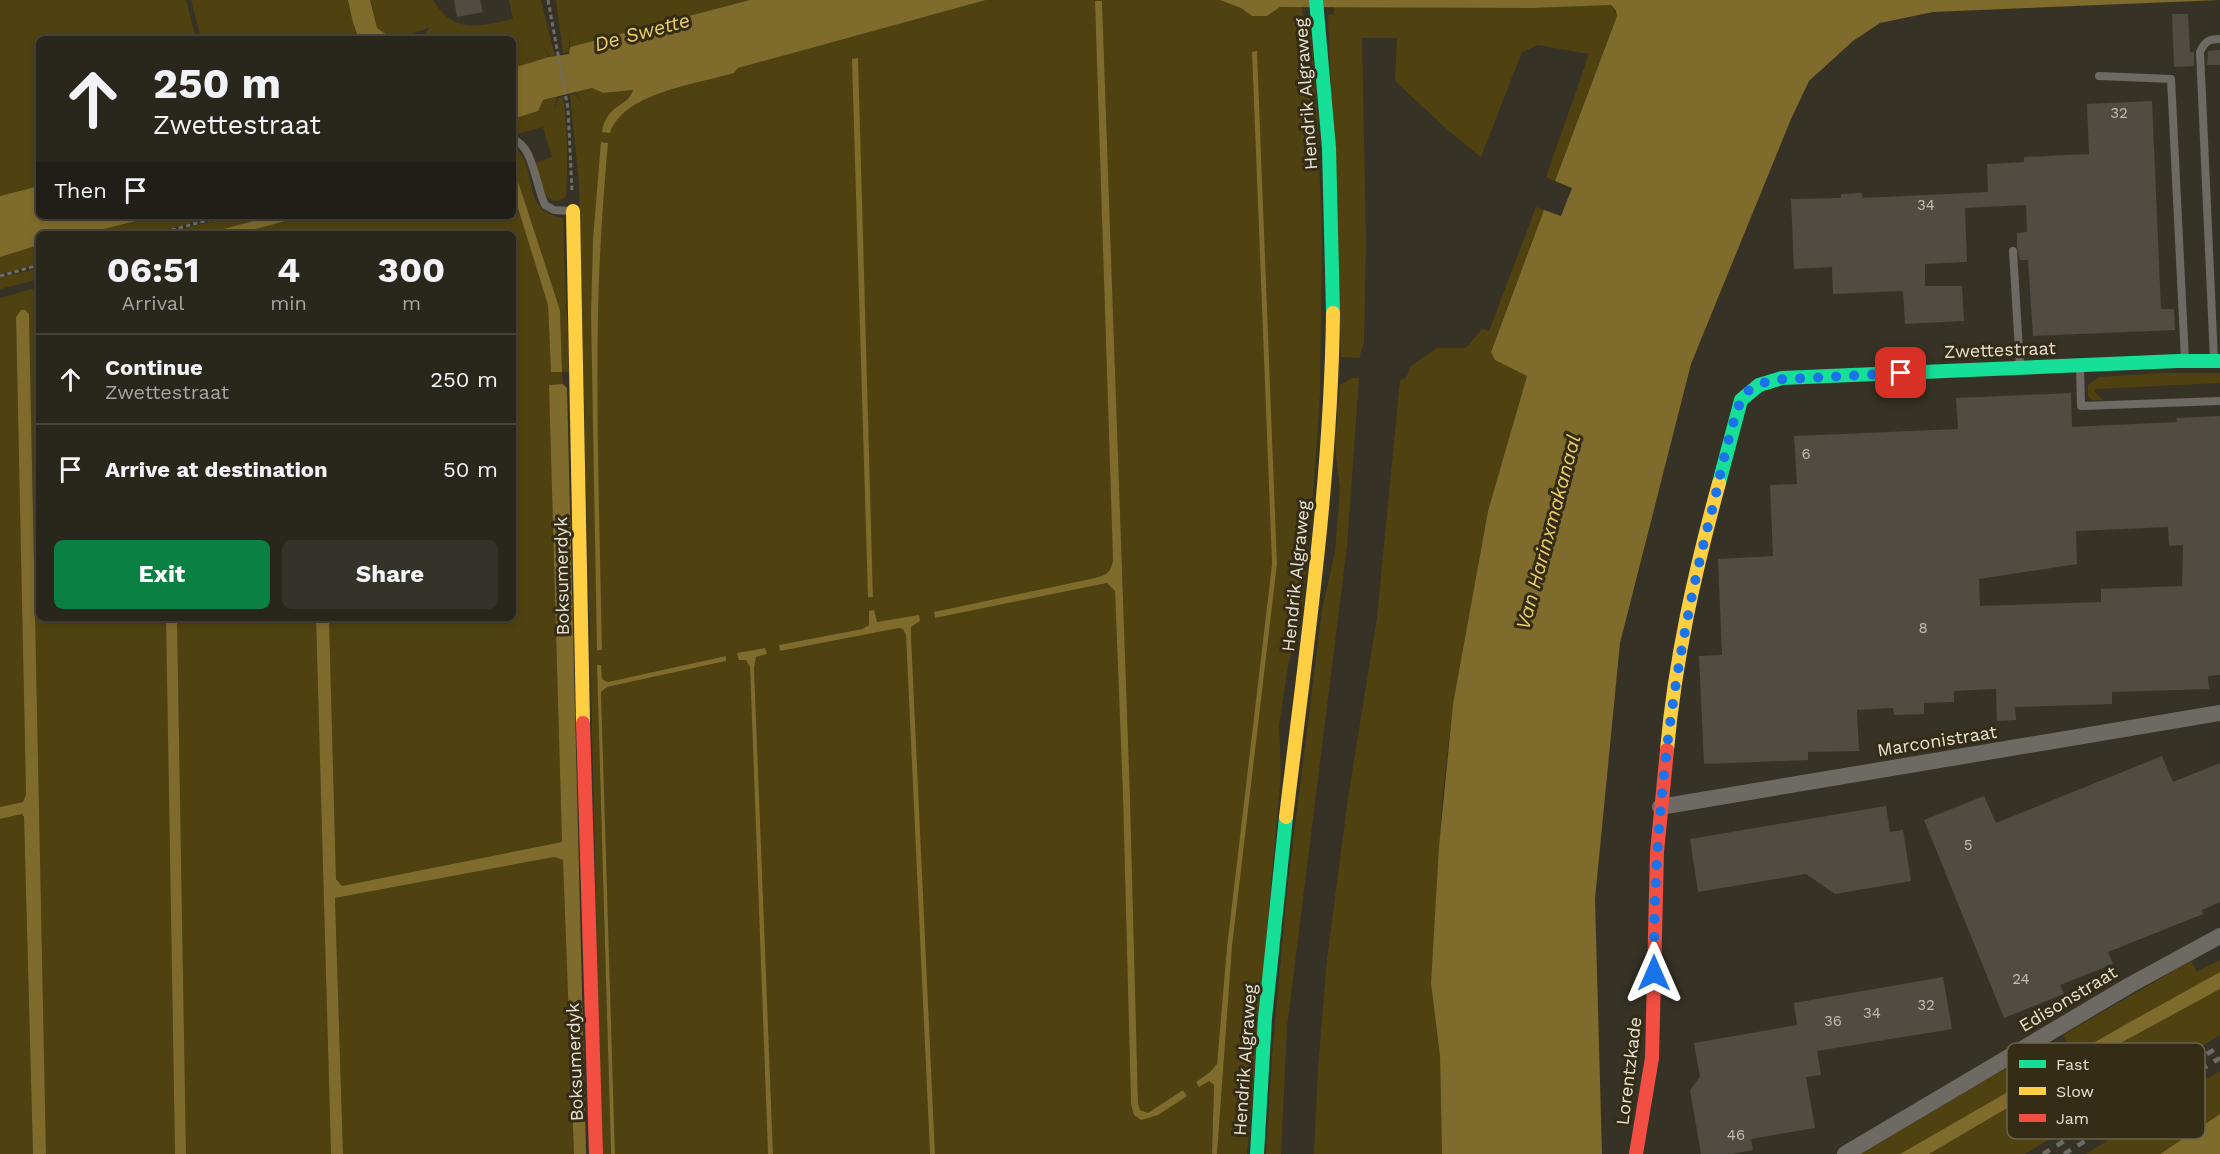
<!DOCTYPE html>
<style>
body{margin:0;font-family:"Work Sans",sans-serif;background:#353229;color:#f1f3f6;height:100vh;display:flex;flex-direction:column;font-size:22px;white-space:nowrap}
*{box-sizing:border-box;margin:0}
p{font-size:20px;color:#a5a5a3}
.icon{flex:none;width:33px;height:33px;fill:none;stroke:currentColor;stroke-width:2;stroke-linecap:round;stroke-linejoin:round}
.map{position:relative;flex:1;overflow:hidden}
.side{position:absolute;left:36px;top:231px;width:480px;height:390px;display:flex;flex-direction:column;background:#29261c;border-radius:9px;box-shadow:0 3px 9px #0003,0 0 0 2px #45433b}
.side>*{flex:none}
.banner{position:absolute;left:36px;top:36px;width:480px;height:183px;border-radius:9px;box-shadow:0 3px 9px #0003,0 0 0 2px #45433b;background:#29261c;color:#f1f3f6;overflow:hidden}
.pin{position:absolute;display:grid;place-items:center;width:51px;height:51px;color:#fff;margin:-26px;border-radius:12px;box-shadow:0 3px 9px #0006}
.me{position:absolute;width:66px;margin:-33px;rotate:0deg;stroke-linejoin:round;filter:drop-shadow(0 0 4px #0008)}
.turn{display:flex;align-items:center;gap:21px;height:126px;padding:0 18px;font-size:27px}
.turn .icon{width:78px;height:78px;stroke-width:2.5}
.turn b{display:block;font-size:42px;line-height:51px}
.then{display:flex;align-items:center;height:57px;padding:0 18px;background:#0003;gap:12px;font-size:22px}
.eta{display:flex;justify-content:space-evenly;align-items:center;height:102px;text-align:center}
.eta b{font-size:36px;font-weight:700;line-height:42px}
.cta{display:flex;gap:12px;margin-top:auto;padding:12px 18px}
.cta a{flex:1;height:69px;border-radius:9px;background:#0b8043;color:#fff;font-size:24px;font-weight:700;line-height:69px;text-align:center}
.cta a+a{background:#353229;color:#f1f3f6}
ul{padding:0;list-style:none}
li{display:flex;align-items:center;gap:18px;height:90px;padding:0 18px;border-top:2px solid #45433b}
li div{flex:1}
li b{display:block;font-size:22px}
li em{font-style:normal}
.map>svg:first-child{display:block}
.green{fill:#504210;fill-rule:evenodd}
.water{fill:#7f6b2b}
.building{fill:#504c42;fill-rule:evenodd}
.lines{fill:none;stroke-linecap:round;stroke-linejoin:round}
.path{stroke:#6e6d67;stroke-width:3;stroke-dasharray:4.5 3;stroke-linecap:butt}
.lane{stroke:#6d6a64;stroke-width:8}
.street{stroke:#6d6a64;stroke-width:16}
.fast{stroke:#16e098;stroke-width:14}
.slow{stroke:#ffcf43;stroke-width:14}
.jam{stroke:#f24e42;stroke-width:14}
.rail{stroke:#6e6b64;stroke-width:4.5;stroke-dasharray:8 8;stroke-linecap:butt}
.route{stroke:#1a73e8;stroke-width:10;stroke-dasharray:0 18}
.labels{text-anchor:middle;stroke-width:6;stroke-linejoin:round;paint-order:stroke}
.number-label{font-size:15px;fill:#c0bcb0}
.street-label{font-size:18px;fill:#e6e2d4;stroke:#342c15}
.water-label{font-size:20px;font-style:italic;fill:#ebcd6b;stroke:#342c15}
.key{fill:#342c15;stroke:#69634e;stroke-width:1.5}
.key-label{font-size:16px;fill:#e6e2d4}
</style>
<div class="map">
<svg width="2220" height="1154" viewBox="0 0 2220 1154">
<rect width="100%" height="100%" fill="#373226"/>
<!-- green -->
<path class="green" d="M0,0H186L196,39H39V186L0,196Z
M191,0H348L353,23L359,39H201Z
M370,0H433C454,35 479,26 513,19L509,0H541L555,56L550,57L543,45L549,57L513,69V39H421L430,27L406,36L408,39H393L377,28Z
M556,0H750L570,47L569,34V52L563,53Z
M986,0H1220L1241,8L1252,16H1267L1280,7H1302L1303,18L1310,17L1318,126L1322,243L1320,394L1315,468L1302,612L1288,666L1279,725L1281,773L1247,1154H1217L1232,947L1277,564L1257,52H1252L1272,564L1227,947L1217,1064L1210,1072L1196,1082L1209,1081L1214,1085L1212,1154H935L911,635V627L920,621L919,616L877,622L873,610L869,612V625L862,629L779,645L780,651L899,628L903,629L906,635L930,1154H773L754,668L756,657L766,654L765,648L738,653L749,663L750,667L768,1154H615L601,692L607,687L726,661L725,656L608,682L602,679L601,665H597L611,1154H602L579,183L570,95L576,94L583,106L576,92L592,88L603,93L634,90C628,101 612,109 604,120L613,123C638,91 696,84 734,73L737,68ZM1095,1H1102L1130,797L1138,1103L1140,1110L1148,1113L1183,1090L1187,1096L1137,1118L1131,1104L1123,797L1115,591L1107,583L935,618L934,613L1095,578C1107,575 1111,572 1113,560ZM857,58L873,597H869L853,59ZM602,142L608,143C603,200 599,258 598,316C595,427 600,538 602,649L598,650L591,314L593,239Z
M1611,5L1617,16L1555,181L1546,177L1589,54L1538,45L1522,52L1481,157L1450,132L1395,81L1397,38H1362L1366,242L1364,343L1359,358L1341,357L1328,15L1334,14V6L1533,8Z
M557,97L554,113L558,98L563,97C568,130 568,163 566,196C545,214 540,178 536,163L552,157L543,127L513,135V119L538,111L543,100Z
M513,146C534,161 526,192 541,208C546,214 555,216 563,218L569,372H562L563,384L549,385L562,842L342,886L336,879L329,618H513V234H317L316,232L309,231L307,234H237L304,216H513V192L548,305L551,371L562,372L560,310L513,166Z
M1536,207L1544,210L1491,352L1495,360L1527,376L1488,511L1453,704L1442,802L1431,983L1440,1056L1442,1154H1314L1318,1069L1327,959L1348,798L1377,618L1400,380L1406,378L1411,366L1437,348H1466L1482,329L1489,331Z
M156,216H217L150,234H84Z
M231,216H272L205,234H165Z
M39,245V264L0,274V257Z
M39,268V279L0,289V278Z
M39,287V618H166L175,1154H46L29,314L16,317L26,794L23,802L0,807V298Z
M2162,373H2220V383L2095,389V392L2103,400H2092L2088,396V385L2099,377Z
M1352,378H1359L1347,546L1287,1027L1281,1154H1266L1272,1058L1287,891L1322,610L1335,552L1340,490L1335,446L1340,385Z
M177,618H316L331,1154H186Z
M22,814L24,817L33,1154H0V819Z
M554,857L563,860L574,1154H343L335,898Z
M2220,960V972L1900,1154H1861L2030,1054L2038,1066L2070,1047L2063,1035L2191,961L2197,972Z
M2220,989V1035L2025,1154H1929L2084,1063Z
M2220,1071V1114L2160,1154H2086Z"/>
<!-- water -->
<path class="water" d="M348,0H370L377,28L393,39H359L353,23Z
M750,0H986L738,68L734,73C697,84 623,93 610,133L602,132C606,104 627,108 633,90L603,93L592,88L543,100L538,111L513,119V68L549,57L569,54L570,47Z
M1220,0H2220L1933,12L1880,23L1853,41L1809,81L1791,119L1691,364L1620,643L1595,899L1602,1154H1442L1440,1056L1431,983L1439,846L1453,704L1488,511L1527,376L1495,360L1491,352L1544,210L1561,216L1572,188L1555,181L1617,16L1616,11L1611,5L1533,8L1280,7L1267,16H1252L1241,8Z
M1095,1H1102L1130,797L1138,1103L1140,1110L1148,1113L1183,1090L1187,1096L1158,1115L1141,1120L1134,1115L1131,1104L1123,797L1115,591L1107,583L935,618L934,612L1095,578C1107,575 1111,572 1113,560Z
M1257,51L1277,564L1232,947L1217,1154H1212L1214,1085L1209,1081L1199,1087L1196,1082L1210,1072L1217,1064L1227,947L1272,564L1252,52Z
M858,58L873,597H868L852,59Z
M601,142L608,143C603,200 599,258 598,316C596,427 600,539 602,650H597L591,314L593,239Z
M513,166L560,310L562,372H551L548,305L513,192Z
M39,186V216H156L84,234H39V245L0,257V196Z
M272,216H304L237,234H205Z
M21,310H25L29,314L46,1154H33L24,817L22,814L0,819V807L23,802L26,794L16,317Z
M563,384L567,388L586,1154H574L563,860L554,857L335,898L343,1154H331L316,618H329L336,879L342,886L562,842L549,385Z
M874,610L877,622L919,615L920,621L911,627V635L935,1154H930L906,635L903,629L899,628L780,651L779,645L862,629L869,625V611Z
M166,618H177L186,1154H175Z
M765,648L767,654L756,657L754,668L773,1154H768L750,667L746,660H739L737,653Z
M726,656V661L607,687L601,692L615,1154H611L597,665H601L602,679L608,682Z
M2220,972V989L2084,1063L1929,1154H1900L2123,1026Z
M2220,1114V1154H2160Z"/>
<!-- building -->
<path class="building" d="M454,0H480L483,12L457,17Z
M2172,14H2188L2190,52H2194V66L2174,67Z
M2220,50V65H2207L2208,51Z
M2152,101L2161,309H2174L2175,330L2033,336L2028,260H2020L2017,247V233L2027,232L2026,205L1965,208L1967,262L1925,264V286H1962L1964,321L1905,324L1903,291L1833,294L1832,267L1794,269L1791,199L1841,198V194L1862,193V198L1988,192L1987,164L2024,162V157L2089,154L2087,104Z
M2071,393L2072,427L2177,422L2176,418L2220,416V675L2208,676L2209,689L2112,692V704L2015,707L2016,720L1997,721L1996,689L1954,691V702L1924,703V714L1894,715L1893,708L1857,710L1859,751L1808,752V760L1704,764L1699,656L1722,655L1718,559L1773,556L1770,485L1797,484L1794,436L1958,429L1956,398ZM2168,527L2169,546L2183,545L2182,586L2101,589V602L1980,606L1979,579L2077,564L2076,531Z
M2162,756L2173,782L2220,763V902L2202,910L2203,914L2108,952L2113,964L2060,985L2064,994L2004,1018L1924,820L1984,796L1996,823Z
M1886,806L1890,832L1903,830L1911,881L1835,894L1806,874L1698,892L1690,839Z
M1943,977L1952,1029L1817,1051L1821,1075L1806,1077L1815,1128L1751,1139L1753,1150L1731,1154H1701L1690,1090L1700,1077L1694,1043L1797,1025L1794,1003Z"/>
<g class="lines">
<!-- path -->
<path class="path" d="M548,0L568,109L572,191
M157,234L223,216
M0,276L39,265"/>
<!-- lane -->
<path class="lane" d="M2099,76L2171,79L2185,360
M513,140C533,144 536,187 545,205L554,210L572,211
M2013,251L2020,367
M2214,360L2200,52C2205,41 2209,39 2220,39
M2080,366L2081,406L2220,401"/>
<!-- street -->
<path class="street" d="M1660,807L2220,713
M1845,1154L2130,985L2220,936"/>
<!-- fast -->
<path class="fast" d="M1316,0L1329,148L1333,313
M1719,483L1741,400L1759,385L1782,378L2178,361H2220
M1257,1154L1265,1018L1286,817"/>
<!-- slow -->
<path class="slow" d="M573,211L583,723
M1667,750C1675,659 1695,571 1719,483
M1286,817C1306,650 1331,482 1333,313"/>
<!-- jam -->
<path class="jam" d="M583,723L596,1154
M1636,1154L1652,1058L1657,852L1667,750"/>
<!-- rail -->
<path class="rail" d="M2043,1154L2220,1046
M2064,1154L2220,1058"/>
</g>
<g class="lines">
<!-- route -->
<path class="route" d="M1654,973C1653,816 1673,661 1712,510C1721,473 1728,435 1741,400L1749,390L1770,380L1901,373"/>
</g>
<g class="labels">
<!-- number labels -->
<g class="number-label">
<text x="2119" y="118">32</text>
<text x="1926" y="210">34</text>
<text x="1806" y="459">6</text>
<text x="1923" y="633">8</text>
<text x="1968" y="850">5</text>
<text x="2021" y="984">24</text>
<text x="1926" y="1010">32</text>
<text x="1872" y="1018">34</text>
<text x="1833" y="1026">36</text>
<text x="1736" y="1140">46</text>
</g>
<!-- street labels -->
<g class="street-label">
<text transform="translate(1306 94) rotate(-94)" y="6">Hendrik Algraweg</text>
<text transform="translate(2000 350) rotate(-2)" y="6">Zwettestraat</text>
<text transform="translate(562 576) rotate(-91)" y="6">Boksumerdyk</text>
<text transform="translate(1296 576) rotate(-84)" y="6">Hendrik Algraweg</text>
<text transform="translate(1937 741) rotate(-9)" y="6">Marconistraat</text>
<text transform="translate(2068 999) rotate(-31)" y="6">Edisonstraat</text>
<text transform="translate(1245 1060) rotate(-86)" y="6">Hendrik Algraweg</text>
<text transform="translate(575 1062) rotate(-92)" y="6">Boksumerdyk</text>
<text transform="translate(1629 1071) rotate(-83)" y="6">Lorentzkade</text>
</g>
<!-- water labels -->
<g class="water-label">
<text transform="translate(642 32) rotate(-15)" y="7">De Swette</text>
<text transform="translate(1548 532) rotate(-75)" y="7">Van Harinxmakanaal</text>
</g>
</g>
<!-- legend -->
<rect x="2007" y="1043" width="198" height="96" rx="9" class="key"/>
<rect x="2019" y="1060" width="27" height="8" fill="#16e098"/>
<rect x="2019" y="1087" width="27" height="8" fill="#ffcf43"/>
<rect x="2019" y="1114" width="27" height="8" fill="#f24e42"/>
<g class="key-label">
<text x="2056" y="1070">Fast</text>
<text x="2056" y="1097">Slow</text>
<text x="2056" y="1124">Jam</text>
</g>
</svg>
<div class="pin" style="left:1901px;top:373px;background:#d93025"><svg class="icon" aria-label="arrive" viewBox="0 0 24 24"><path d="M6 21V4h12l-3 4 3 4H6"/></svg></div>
<svg class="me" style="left:1654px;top:973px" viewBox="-20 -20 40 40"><path d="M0-17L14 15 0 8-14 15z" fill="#1a73e8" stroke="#fff" stroke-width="4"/></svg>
<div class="banner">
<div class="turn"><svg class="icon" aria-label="ahead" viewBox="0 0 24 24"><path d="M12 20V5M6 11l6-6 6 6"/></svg><div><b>250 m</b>Zwettestraat</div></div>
<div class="then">Then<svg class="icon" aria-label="arrive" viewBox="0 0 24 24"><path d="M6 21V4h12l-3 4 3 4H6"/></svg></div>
</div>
<section class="side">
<div class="eta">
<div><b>06:51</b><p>Arrival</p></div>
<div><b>4</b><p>min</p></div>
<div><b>300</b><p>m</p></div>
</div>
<ul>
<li><svg class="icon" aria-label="ahead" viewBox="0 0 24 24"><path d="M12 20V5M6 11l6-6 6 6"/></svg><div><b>Continue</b><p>Zwettestraat</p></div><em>250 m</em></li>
<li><svg class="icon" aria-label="arrive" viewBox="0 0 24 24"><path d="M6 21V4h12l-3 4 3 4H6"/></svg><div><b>Arrive at destination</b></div><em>50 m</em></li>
</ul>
<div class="cta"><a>Exit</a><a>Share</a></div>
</section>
</div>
